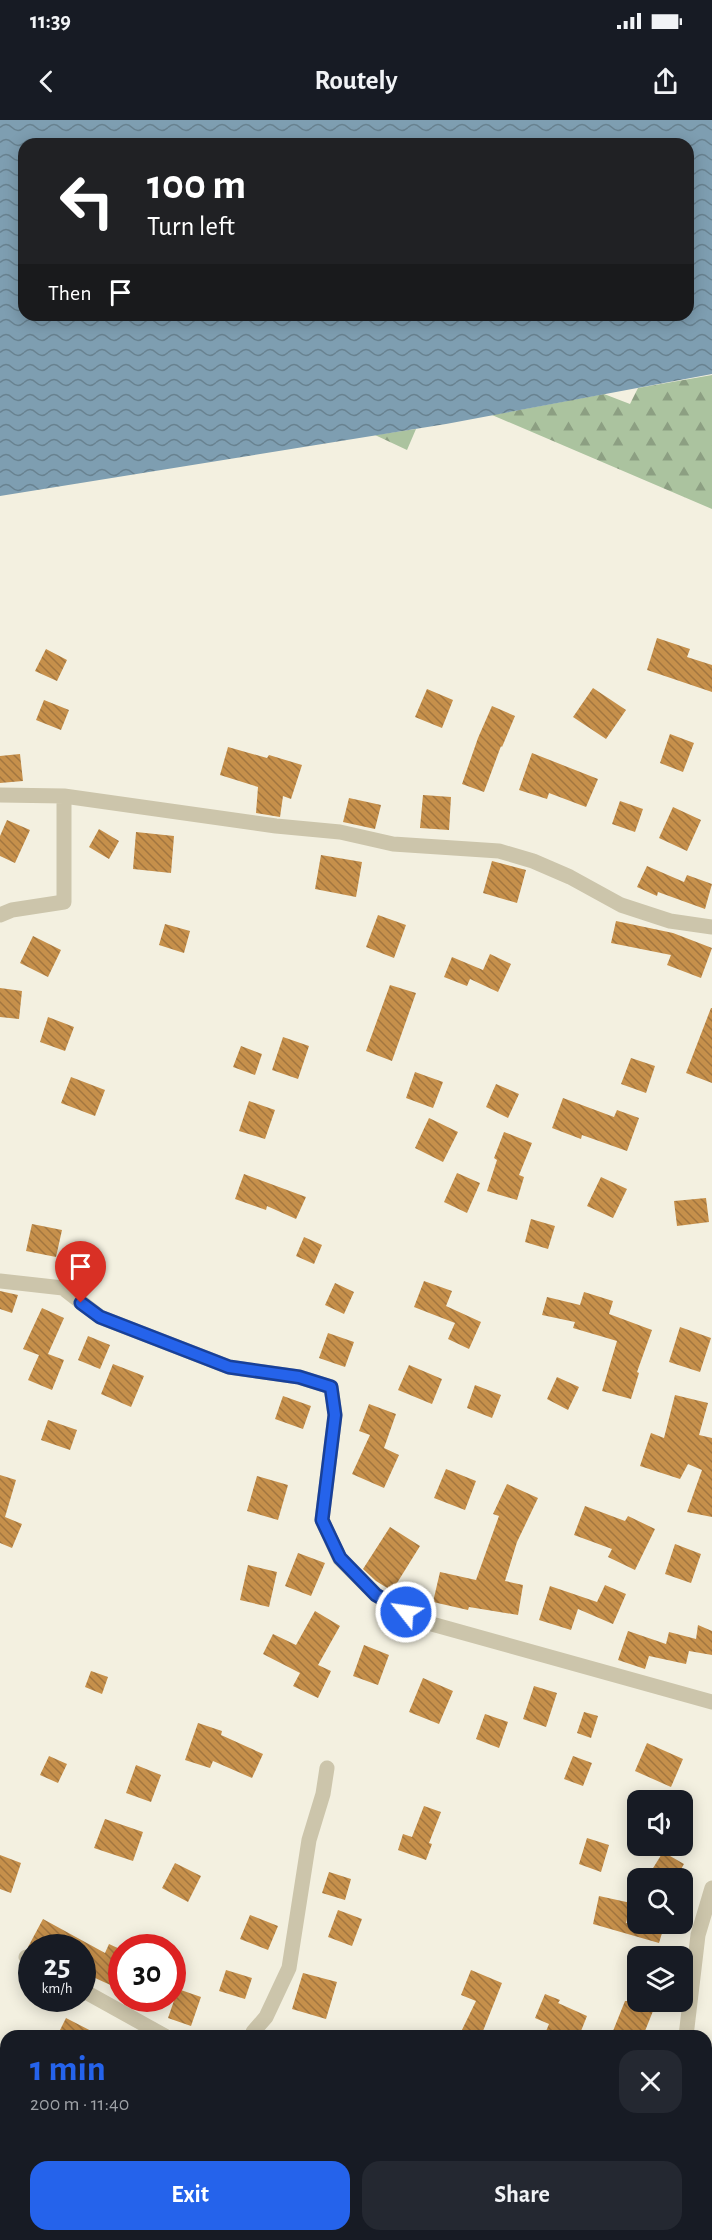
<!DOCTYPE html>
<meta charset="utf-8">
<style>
body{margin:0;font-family:"Alegreya Sans",sans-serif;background:#242831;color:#f1f3f6;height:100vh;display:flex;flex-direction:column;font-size:22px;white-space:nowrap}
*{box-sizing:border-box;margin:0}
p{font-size:20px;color:#9ea1a6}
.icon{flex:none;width:33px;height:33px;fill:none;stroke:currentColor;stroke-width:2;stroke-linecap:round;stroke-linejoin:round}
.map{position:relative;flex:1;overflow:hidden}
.drawer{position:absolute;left:0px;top:1910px;width:712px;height:212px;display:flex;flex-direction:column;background:#171b24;border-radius:18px 18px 0 0;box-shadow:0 3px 15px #0003}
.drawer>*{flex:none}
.top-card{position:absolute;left:18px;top:18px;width:676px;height:183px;border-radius:18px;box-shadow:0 3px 15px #0003;background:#202124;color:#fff;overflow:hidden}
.controls{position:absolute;left:627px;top:1670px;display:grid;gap:12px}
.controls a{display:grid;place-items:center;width:66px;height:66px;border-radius:12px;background:#171b24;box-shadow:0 3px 15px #0003;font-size:30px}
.speed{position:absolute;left:18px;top:1814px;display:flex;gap:12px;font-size:30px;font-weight:700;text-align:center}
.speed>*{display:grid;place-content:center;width:78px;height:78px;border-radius:50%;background:#171b24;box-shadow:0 3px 15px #0003;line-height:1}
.speed small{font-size:15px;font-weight:400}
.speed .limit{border:9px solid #d22;background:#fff;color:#111}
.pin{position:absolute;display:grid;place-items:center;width:51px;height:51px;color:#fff;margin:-62px -26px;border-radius:50% 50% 50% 0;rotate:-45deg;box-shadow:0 0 6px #0007}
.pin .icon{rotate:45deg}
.me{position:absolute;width:66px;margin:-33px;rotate:300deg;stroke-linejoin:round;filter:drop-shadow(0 0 4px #0008)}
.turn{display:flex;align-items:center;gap:21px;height:126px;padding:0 30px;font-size:27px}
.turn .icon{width:78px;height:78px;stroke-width:2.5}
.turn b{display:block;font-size:42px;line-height:51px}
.then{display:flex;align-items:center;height:57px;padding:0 30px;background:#0003;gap:12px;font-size:22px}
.round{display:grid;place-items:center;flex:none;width:63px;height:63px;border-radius:18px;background:#242831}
.overview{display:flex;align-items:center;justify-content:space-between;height:102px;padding:0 30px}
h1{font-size:36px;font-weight:600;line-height:45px;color:#2563eb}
.action{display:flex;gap:12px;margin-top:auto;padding:12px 30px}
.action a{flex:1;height:69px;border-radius:18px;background:#2563eb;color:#fff;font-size:24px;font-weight:600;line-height:69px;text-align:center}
.action a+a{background:#242831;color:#f1f3f6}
.status{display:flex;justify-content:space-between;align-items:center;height:42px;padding:0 30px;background:#171b24;direction:ltr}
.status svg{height:16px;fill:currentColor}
header{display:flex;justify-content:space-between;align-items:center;height:78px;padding:0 30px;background:#171b24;font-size:27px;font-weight:600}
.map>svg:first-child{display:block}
.forest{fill:url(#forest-firs)}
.water{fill:url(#water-waves);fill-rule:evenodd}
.building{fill:url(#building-back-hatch)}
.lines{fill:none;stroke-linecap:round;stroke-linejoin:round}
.minor{stroke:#ccc5ab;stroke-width:15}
.route-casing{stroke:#184099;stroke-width:15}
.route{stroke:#2563eb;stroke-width:10}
</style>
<div class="status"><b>11:39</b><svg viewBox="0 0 49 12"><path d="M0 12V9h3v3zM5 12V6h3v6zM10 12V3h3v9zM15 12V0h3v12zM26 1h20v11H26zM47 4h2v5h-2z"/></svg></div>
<header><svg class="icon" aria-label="back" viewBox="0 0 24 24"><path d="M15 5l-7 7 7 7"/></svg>Routely<svg class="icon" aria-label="share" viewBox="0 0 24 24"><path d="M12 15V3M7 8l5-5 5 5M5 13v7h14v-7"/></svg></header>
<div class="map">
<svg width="712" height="2120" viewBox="0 0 712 2120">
<defs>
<pattern id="forest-firs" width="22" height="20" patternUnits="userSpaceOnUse" patternTransform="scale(1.5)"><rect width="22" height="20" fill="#abc39f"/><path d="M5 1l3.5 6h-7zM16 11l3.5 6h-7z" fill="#8c9f82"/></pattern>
<pattern id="water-waves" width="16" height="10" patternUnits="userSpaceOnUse" patternTransform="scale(1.5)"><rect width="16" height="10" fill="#7e9eb1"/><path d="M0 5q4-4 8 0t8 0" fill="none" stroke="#688290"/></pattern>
<pattern id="building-back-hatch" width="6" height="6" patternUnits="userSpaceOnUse" patternTransform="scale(1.5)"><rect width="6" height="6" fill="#c6904b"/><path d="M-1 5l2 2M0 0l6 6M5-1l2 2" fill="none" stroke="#a2763f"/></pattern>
</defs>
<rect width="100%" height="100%" fill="#f3f0e0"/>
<!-- forest -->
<path class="forest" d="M712,255V389L492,295L604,274L630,284L638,268Z
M416,309L407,330L375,315Z"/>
<!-- water -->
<path class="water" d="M0,0H712V254L446,304L0,376ZM24,24H688V195H24Z"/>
<!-- building -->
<path class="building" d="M657,518L690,529L687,537L712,545V572L647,550Z
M46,529L67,540L57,561L35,551Z
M593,568L626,590L606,619L573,597Z
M427,569L453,580L442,608L415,597Z
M44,580L69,590L61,610L36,600Z
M492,586L515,596L502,627L501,626L484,672L462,664L478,618Z
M670,614L694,623L683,652L660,643Z
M228,627L267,638L269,635L302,645L291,679L283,676L280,697L256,693L258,667L220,655Z
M532,633L598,659L586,687L549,673L547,679L519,670Z
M20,634L23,661L0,663V636Z
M423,675L451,677L449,710L420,708Z
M349,678L381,685L375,709L343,702Z
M620,681L643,689L635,712L612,704Z
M673,687L701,700L687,731L659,718Z
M7,700L30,710L15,743L0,736V716Z
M99,709L119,721L109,739L89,727Z
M136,712L174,716L171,753L133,749Z
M321,735L362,742L356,777L315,769Z
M492,741L526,750L517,783L483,773Z
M647,746L684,762L687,755L712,764L705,789L658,772L657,776L637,767Z
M378,795L406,805L394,838L366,827Z
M616,801L673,813L712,828L701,858L667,845L671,835L611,823Z
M165,804L190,811L184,833L159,825Z
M33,816L61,830L48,857L20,843Z
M490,834L511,844L498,872L470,859L467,866L444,857L452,837L483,850Z
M390,865L416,873L392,941L366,931Z
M0,868L22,871L19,899L0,897Z
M711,888H712V963L686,953Z
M48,897L74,907L65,931L40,922Z
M283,917L309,926L298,959L272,950Z
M241,926L262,934L255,955L233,947Z
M631,938L655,946L646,973L621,964Z
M415,952L443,962L433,988L406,978Z
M71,957L105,970L95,996L61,983Z
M496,964L519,974L508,998L486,987Z
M563,978L614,997L617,990L639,998L627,1031L582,1015L581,1019L552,1008Z
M249,981L275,990L265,1019L239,1011Z
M429,998L458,1012L443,1042L415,1028Z
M504,1012L532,1023L519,1055L524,1057L517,1080L487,1071L497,1040L494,1038Z
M457,1053L480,1063L467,1093L444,1082Z
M244,1054L306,1077L296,1099L267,1086L266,1090L235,1079Z
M601,1057L627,1069L613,1098L587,1086Z
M706,1078L709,1102L677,1106L674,1081Z
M531,1099L555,1106L548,1129L525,1122Z
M32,1104L62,1110L56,1137L26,1131Z
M304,1117L322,1125L314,1144L296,1136Z
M424,1161L452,1171L446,1186L481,1202L469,1229L448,1219L455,1203L414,1187Z
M335,1163L354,1172L344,1194L325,1185Z
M0,1171L18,1175L12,1193L0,1189Z
M584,1172L613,1181L609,1194L652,1210L637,1252L639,1253L631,1279L602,1271L617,1221L573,1208L575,1202L542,1195L547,1177L580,1185Z
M42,1188L64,1198L48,1234L64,1240L52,1270L28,1260L39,1235L23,1229Z
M680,1207L711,1218L700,1252L669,1242Z
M328,1213L354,1222L345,1247L319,1238Z
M88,1216L110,1225L100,1249L78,1240Z
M113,1244L144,1256L131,1287L101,1274Z
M409,1245L442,1259L432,1284L398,1270Z
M557,1257L579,1267L568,1290L547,1279Z
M475,1265L501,1275L492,1298L467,1288Z
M675,1275L708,1283L699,1315L712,1318V1397L687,1392L702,1350L688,1344L680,1359L640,1346L651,1313L664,1318Z
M283,1276L311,1286L303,1309L275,1299Z
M369,1284L396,1294L384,1328L399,1335L384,1368L352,1354L370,1315L359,1311Z
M48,1300L77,1310L70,1330L41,1320Z
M446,1349L476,1361L465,1390L434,1378Z
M0,1355L16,1360L5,1397L22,1404L12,1428L0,1423Z
M257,1356L288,1365L278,1400L247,1391Z
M507,1364L538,1378L517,1422L505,1461L523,1465L518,1495L469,1487L468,1490L433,1482L440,1452L476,1460L499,1396L493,1394Z
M585,1386L625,1401L628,1396L655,1409L635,1450L608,1437L612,1429L574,1415Z
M390,1407L420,1426L392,1471L376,1461L363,1449Z
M675,1424L701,1434L691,1463L665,1454Z
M298,1433L325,1443L311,1476L285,1466Z
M248,1445L277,1452L269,1487L240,1480Z
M605,1465L626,1474L613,1504L578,1489L571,1510L539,1500L550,1466L597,1482Z
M315,1491L340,1506L318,1545L331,1551L318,1578L293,1566L300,1553L263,1534L273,1514L296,1525Z
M698,1505L712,1511V1535L689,1531L686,1544L649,1536L645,1549L618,1540L628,1511L666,1524L669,1512L696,1519Z
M364,1525L389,1535L378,1565L353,1556Z
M91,1551L108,1557L102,1574L85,1567Z
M423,1558L453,1571L439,1604L409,1592Z
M534,1566L557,1573L546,1607L523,1599Z
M584,1592L598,1596L591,1618L577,1613Z
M485,1594L508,1602L499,1628L476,1619Z
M198,1603L222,1611L221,1615L263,1634L252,1658L213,1641L210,1648L185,1640Z
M647,1623L683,1639L671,1667L635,1651Z
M49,1636L67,1644L58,1663L40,1655Z
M573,1636L592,1643L583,1666L564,1659Z
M136,1645L161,1655L151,1682L126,1673Z
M424,1686L441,1692L429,1723L432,1724L426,1740L398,1730L403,1714L412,1717Z
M105,1699L143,1712L133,1741L94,1728Z
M587,1718L609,1725L601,1752L579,1744Z
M663,1732L684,1744L676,1758H659L650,1753Z
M0,1735L21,1743L11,1773L0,1769Z
M175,1743L201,1756L188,1782L162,1768Z
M329,1752L351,1759L345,1780L322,1773Z
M599,1776L631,1783L626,1803H665L659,1823L593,1804Z
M338,1790L362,1799L352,1826L328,1817Z
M250,1795L278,1806L268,1830L240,1819Z
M43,1799L105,1833L109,1824L122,1830V1858L117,1868L82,1852V1827H28Z
M226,1850L252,1858L245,1879L219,1871Z
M471,1850L502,1863L481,1916H459L476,1881L461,1875Z
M303,1853L337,1862L326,1899L292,1889Z
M178,1869L201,1877L191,1906L168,1898Z
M545,1874L560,1880L558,1883L587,1896L579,1916H544L549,1904L535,1898Z
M625,1881H657L643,1916H611Z
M66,1898L101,1916H57Z"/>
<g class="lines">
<!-- minor -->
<path class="minor" d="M0,675L64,676L276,706L340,712L393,724L499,731L533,741L570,757L621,785L670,801L712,807
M0,795L12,790L64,782V676
M0,1161L63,1168L100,1197L229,1247L299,1257L331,1267L335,1295L322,1400L340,1439L376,1475L421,1501L712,1582
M26,1837L32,1840
M82,1870L165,1916
M253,1916V1912L266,1897L289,1848L309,1720L323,1674L327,1648
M686,1916L698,1815L712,1768
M706,1958H712
M5,2076L6,2075
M161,2120L164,2115
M329,2120L330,2115"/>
</g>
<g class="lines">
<defs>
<path id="route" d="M81,1183L100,1197L229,1247L299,1257L331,1267L335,1295L322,1400L340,1438L376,1475L406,1492"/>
</defs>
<!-- route casing -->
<use href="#route" class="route-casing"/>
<!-- route -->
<use href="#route" class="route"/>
</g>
</svg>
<div class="controls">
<a><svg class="icon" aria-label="sound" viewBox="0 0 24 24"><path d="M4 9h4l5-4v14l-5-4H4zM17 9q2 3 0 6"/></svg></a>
<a><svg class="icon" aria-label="search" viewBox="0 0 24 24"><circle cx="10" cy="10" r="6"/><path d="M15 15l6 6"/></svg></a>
<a><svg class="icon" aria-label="layers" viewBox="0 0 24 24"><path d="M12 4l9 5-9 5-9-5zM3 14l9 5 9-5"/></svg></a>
</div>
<div class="speed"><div>25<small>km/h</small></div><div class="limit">30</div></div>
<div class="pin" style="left:81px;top:1183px;background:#d93025"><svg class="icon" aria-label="arrive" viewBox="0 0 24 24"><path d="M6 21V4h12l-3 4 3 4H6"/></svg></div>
<svg class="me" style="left:406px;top:1492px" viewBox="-20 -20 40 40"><circle r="17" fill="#2563eb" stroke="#fff" stroke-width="3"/><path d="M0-11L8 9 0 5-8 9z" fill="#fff"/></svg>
<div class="top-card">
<div class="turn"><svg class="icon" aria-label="left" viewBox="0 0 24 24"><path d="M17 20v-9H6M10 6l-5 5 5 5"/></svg><div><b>100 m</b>Turn left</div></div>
<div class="then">Then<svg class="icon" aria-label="arrive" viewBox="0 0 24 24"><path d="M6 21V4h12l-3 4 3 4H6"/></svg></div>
</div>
<section class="drawer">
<div class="overview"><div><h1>1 min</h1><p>200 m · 11:40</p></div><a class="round"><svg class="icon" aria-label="close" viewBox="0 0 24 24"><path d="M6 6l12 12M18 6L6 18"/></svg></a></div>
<div class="action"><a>Exit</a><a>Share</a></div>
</section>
</div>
